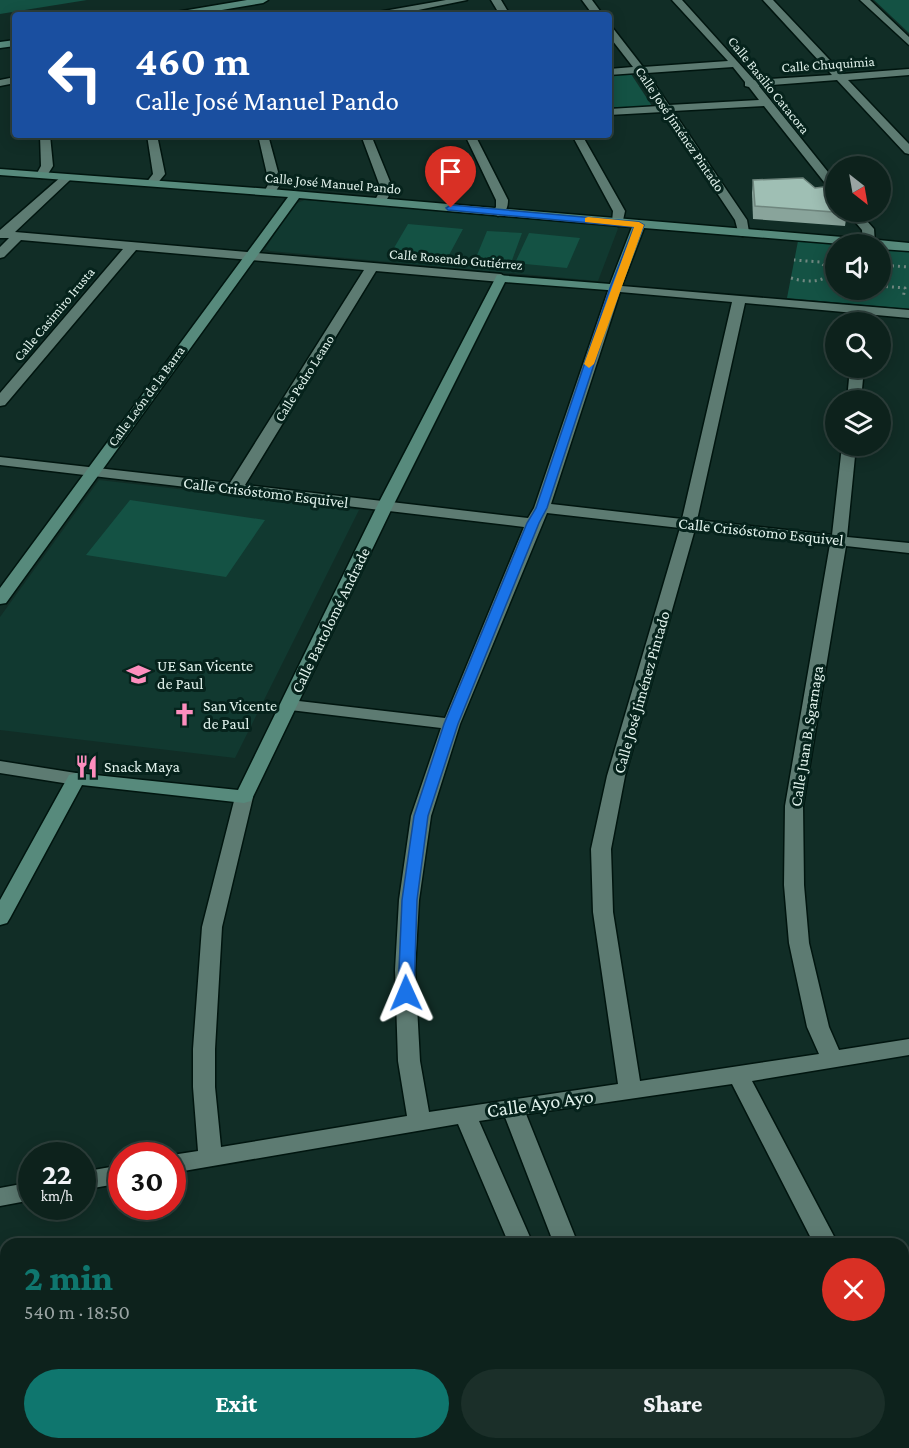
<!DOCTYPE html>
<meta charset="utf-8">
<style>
body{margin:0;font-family:"Crimson Pro",serif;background:#1b2f29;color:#f1f3f6;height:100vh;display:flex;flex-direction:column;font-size:22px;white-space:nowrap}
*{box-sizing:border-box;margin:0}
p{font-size:20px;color:#9aa4a3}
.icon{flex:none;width:33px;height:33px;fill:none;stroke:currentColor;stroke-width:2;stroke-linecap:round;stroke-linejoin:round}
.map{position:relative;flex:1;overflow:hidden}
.drawer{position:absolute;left:0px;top:1238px;width:909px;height:212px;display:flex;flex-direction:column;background:#0d221c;border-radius:18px 18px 0 0;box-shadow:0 3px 15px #0003,0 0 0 2px #2d3f3b}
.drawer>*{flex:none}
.guide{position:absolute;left:12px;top:12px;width:600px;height:126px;border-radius:6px;box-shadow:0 3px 15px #0003,0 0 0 2px #2d3f3b;background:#1a4fa0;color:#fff;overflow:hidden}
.needle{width:39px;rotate:149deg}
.buttons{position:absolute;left:825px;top:156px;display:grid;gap:12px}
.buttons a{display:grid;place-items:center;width:66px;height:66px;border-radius:50%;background:#0d221c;box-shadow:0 3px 15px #0003,0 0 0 2px #2d3f3b;font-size:30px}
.speed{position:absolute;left:18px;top:1142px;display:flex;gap:12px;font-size:30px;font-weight:700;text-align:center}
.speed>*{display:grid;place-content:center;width:78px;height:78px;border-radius:50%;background:#0d221c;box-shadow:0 3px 15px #0003,0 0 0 2px #2d3f3b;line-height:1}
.speed small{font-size:15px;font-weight:400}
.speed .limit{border:9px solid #d22;background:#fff;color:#111}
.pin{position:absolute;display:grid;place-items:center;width:51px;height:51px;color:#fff;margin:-62px -26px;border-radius:50% 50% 50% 0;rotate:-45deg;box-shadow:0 0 6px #0007}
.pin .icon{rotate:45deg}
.me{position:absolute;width:66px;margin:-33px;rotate:359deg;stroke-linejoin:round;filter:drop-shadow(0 0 4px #0008)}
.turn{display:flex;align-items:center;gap:21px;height:126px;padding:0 24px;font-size:27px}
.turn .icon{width:78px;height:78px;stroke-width:2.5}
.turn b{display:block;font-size:42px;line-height:51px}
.round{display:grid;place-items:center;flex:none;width:63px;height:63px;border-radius:32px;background:#1b2f29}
.overview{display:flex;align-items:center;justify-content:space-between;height:102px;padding:0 24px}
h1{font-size:36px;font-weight:800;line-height:45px;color:#0f766e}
.primary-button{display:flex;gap:12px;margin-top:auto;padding:12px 24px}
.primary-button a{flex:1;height:69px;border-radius:36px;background:#0f766e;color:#fff;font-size:24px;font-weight:800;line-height:69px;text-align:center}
.primary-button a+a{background:#1b2f29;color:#f1f3f6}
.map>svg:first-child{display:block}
.built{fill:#113930}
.green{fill:#145244}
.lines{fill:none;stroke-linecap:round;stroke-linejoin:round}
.street-casing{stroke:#00150f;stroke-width:3}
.secondary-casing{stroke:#00150f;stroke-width:3}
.path{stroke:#718881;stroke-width:3;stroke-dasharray:2 4;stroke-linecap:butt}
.street{fill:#5d7b72;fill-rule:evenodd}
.secondary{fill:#578a7c;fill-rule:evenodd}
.wall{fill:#89a49b}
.building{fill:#9fbfb4;stroke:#6f867e;stroke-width:1.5}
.route{fill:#1a73e8;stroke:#114b97;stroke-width:1.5}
.slow{fill:#f59e0b}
.labels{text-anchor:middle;stroke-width:6;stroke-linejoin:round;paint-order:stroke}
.far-street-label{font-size:14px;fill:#e1f2ec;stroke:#06231c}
.street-label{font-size:16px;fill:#e1f2ec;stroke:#06231c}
.poi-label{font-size:16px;fill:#e1f2ec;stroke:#06231c;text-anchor:start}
.near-street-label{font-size:20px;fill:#e1f2ec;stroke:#06231c}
</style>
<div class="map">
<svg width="909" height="1448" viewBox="0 0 909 1448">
<rect width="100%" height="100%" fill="#112d26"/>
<!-- built -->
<path class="built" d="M305,200L619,226L598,281L270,251L265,249L294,204Z
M99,480L359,510L235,758L0,730V617Z"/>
<!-- green -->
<path class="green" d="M0,0H87L0,14Z
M874,0H909V33Z
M631,74L652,106L609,108V75Z
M408,224L463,229L448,257L391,253Z
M487,231L522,233L511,263L475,260Z
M529,233L580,238L567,268L515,263Z
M798,241L838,244H836V290H880L881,248L909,250V309L787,298Z
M130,500L265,520L226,577L86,555Z
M909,1347V1448H681L679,1443H903V1348Z"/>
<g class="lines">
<defs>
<path id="street" d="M446,0H467L394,15H373L378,12Z
M491,0H501L510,15H500Z
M582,0H592L603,15H593Z
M672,0H682L754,80L832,75L763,0H773L843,74L909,69V75L848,80L909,144V154L905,153L837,80L759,86L836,182V193L832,192L764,106L673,111L747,220L749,232L743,236L739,235L735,220L663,112L609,115V109L659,106L637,73L609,75V69L633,67L609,36V26L612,27L643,67L728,61ZM733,67L745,82V86L749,87L759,100L669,105L647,73Z
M860,0H870L909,37V45Z
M15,77V83L0,86V80Z
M40,135H50L53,166L46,177L42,178L36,175L41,166Z
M147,135H157L165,174L156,185L152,186L146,183L153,174Z
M258,135H268L281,183L274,194L270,195L264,192L269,183Z
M361,135H371L393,189L384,204H376L374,202L381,189Z
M465,135H475L508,200C508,207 506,214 498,216L492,212L496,207V200Z
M572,135H582L625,211L622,225L618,226L612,222L613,211Z
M66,175L72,178L70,180L15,232L501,274L507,278L501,282L376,271L245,485L528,518L534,508L610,285L909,310V318L745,303L697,520L832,535L842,446H856L847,537L909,543V553L846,546L803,806L804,885L809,943L829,1027L839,1050L909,1039V1055L752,1081L838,1244H814L732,1084L526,1114L578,1244H554L505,1117L479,1121L533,1244H509L458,1124L172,1173V1155L198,1151L193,1087V1049L202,927L235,797L237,793H251L253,797L222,927L215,1049V1087L221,1147L407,1116L398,1061L395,970L399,900L411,816L441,728L290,710L284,709L281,705L284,701L290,700L445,718L524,527L0,465V457L230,483L364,270L136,250L5,405L0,406V393L123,249L21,240L4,257L0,258V247L9,238H0V230L62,176ZM620,292L732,302L682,519L551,504ZM547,513L680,528L607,776L591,849L593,912L618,1084L429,1112L420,1061L415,970L419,900L431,816L460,724ZM695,529L830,544L785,806L784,885L789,943L807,1027L819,1054L640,1081L613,912L611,849L625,776Z
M847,212H859L874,229L875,244H863L862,230Z
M850,368H864L861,400H847Z
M0,761L76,773L83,775L85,779L83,783L76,785L0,773Z
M122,1165V1183L82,1190V1172Z
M32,1182V1200L0,1206V1188Z
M909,1312V1334L903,1335V1313Z
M6,1360V1382L0,1383V1361Z
M585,1443H611L613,1448H587Z
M631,1443H657L659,1448H633Z"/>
<path id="secondary" d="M247,0H268L263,3L192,15H171L176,12Z
M15,40V46L0,48V42Z
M0,169L270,189L878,240L909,243V251L880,249V244H841L644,228L620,291L505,282L393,506L251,801L244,803L82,785L10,918L7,923L0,925V900L69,775L76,773L238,790L377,506L497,275L610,284L632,227L299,198L6,603L0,604V588L288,197L0,175Z"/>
</defs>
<!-- street casing -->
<use href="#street" class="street-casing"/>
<!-- secondary casing -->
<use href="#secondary" class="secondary-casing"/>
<!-- path -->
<path class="path" d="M880,265L909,267
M791,278C805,282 821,284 832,272L820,262L794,260
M880,286L905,288L903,298"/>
<!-- street -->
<use href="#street" class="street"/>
<!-- secondary -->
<use href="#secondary" class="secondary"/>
</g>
<!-- wall -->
<path class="wall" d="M753,180L815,188L847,213L845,226L753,219L752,193Z"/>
<!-- building -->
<path class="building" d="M803,178L815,188L824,187L836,200V212H846L847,213L755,206L753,180Z"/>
<!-- route -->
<path class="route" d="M451,205L639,222L644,225L619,288L547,508L539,523L458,724L428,816L417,900L414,993L412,997H401L398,993L402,900L414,816L444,724L527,523L536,508L610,288L634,227L448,210L446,208Z"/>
<!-- slow -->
<path class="slow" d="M588,217L639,222L644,225L594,364L589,368L584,364L634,227L585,222V218Z"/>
<!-- icons -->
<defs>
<symbol id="school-bare" viewBox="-9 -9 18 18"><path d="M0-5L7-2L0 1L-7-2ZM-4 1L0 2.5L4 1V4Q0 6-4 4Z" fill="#fe8ebe" stroke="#06231c" stroke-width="2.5" paint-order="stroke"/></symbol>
<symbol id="church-bare" viewBox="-9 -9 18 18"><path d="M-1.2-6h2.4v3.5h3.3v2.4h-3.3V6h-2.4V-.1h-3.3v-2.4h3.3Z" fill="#fe8ebe" stroke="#06231c" stroke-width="2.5" paint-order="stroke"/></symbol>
<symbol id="restaurant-bare" viewBox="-9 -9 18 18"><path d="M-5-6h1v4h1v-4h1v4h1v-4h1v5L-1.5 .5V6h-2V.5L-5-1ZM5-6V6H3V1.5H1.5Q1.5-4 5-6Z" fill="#fe8ebe" stroke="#06231c" stroke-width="2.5" paint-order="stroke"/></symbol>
</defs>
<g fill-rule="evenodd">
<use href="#school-bare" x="122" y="658" width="33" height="33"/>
<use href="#church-bare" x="168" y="698" width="33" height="33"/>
<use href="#restaurant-bare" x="70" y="750" width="33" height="33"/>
</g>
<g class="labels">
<!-- far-street labels -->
<g class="far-street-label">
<text transform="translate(828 64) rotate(-4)" y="5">Calle Chuquimia</text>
<text transform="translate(769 85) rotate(51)" y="5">Calle Basilio Catacora</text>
<text transform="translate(680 129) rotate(56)" y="5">Calle José Jiménez Pintado</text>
<text transform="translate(333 183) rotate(5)" y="5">Calle José Manuel Pando</text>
<text transform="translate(456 259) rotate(5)" y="5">Calle Rosendo Gutiérrez</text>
<text transform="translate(54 314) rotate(-50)" y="5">Calle Casimiro Irusta</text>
<text transform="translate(304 378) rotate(-58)" y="5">Calle Pedro Leano</text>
<text transform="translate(146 396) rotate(-54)" y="5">Calle León de la Barra</text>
</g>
<!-- street labels -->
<g class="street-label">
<text transform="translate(266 492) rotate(7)" y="6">Calle Crisóstomo Esquivel</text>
<text transform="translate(761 531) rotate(6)" y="6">Calle Crisóstomo Esquivel</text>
<text transform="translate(330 620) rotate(-64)" y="6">Calle Bartolomé Andrade</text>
<text transform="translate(641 692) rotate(-74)" y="6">Calle José Jiménez Pintado</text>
<text transform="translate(806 736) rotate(-81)" y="6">Calle Juan B. Sgarnaga</text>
</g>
<!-- poi labels -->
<g class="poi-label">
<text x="157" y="671">UE San Vicente<tspan x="157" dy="18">de Paul</tspan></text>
<text x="203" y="711">San Vicente<tspan x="203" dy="18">de Paul</tspan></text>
<text x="104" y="772">Snack Maya</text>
</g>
<!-- near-street labels -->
<g class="near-street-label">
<text transform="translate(540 1103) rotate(-8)" y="7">Calle Ayo Ayo</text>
</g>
</g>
</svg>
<div class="buttons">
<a><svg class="needle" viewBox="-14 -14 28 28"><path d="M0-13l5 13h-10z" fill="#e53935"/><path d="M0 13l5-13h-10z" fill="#9aa4a3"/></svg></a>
<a><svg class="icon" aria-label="sound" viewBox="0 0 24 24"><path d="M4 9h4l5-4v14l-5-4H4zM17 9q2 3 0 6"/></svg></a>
<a><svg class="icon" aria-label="search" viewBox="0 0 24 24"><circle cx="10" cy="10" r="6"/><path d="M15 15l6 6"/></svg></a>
<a><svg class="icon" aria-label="layers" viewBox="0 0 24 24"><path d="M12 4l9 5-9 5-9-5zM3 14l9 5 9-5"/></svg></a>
</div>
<div class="speed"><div>22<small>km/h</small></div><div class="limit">30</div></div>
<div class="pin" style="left:451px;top:208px;background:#d93025"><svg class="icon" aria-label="arrive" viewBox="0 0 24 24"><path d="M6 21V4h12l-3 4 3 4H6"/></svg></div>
<svg class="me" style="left:406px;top:993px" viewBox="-20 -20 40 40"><path d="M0-17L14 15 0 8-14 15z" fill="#1a73e8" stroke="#fff" stroke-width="4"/></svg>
<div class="guide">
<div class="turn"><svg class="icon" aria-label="left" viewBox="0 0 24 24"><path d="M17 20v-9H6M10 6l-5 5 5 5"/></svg><div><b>460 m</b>Calle José Manuel Pando</div></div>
</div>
<section class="drawer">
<div class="overview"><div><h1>2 min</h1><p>540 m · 18:50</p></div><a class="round" style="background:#d93025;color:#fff"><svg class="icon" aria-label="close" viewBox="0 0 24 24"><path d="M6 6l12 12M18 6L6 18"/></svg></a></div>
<div class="primary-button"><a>Exit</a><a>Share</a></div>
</section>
</div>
